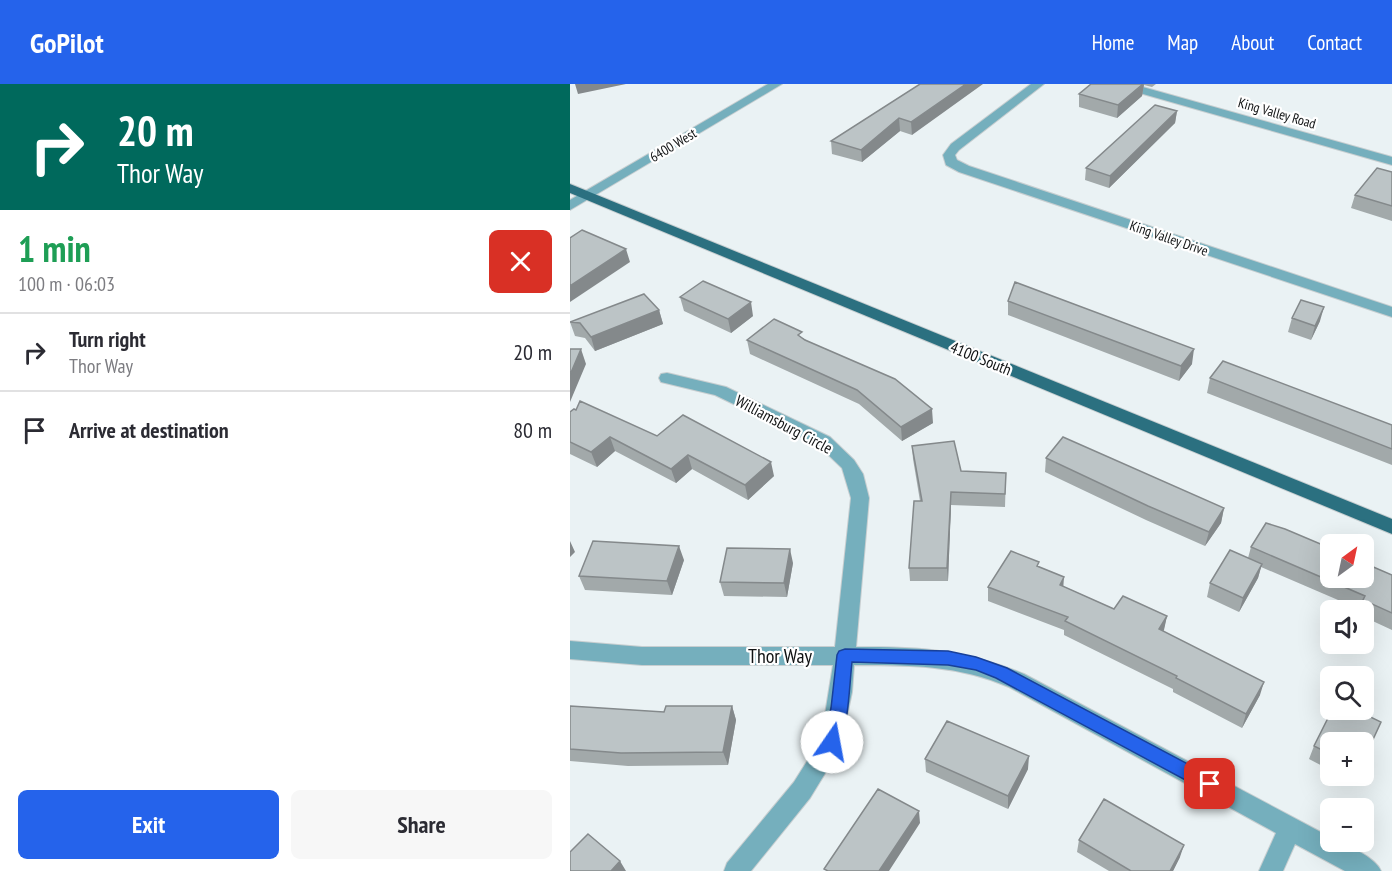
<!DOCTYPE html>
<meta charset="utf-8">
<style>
body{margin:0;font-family:"PT Sans Narrow",sans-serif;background:#f7f7f7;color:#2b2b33;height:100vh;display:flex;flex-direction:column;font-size:22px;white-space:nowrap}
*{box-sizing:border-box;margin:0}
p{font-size:20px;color:#7c7c81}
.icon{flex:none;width:33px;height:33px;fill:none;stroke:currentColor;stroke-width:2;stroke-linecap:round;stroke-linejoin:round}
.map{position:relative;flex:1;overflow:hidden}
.sheet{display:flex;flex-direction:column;background:#fff;width:570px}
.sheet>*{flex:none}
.banner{background:#00695c;color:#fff;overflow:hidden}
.needle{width:39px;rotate:33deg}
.fabs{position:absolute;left:750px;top:450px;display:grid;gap:12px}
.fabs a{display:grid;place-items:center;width:54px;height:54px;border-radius:9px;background:#fff;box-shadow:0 6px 24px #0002;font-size:30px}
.pin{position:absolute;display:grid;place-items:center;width:51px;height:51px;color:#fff;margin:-26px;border-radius:12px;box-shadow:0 3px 9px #0006}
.me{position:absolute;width:66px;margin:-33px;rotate:12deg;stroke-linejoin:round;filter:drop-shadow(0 0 4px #0008)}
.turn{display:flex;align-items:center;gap:21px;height:126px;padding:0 18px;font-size:27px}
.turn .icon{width:78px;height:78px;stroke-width:2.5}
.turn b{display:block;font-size:42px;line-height:51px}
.round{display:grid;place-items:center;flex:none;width:63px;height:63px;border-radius:9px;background:#f7f7f7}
.overview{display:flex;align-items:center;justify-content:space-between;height:102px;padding:0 18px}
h1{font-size:36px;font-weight:700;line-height:45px;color:#1e9e55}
.button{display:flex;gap:12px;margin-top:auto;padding:12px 18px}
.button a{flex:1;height:69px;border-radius:9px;background:#2563eb;color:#fff;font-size:24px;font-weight:700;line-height:69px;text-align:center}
.button a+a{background:#f7f7f7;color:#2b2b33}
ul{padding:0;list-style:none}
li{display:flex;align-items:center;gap:18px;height:78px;padding:0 18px;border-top:2px solid #e1e1e2}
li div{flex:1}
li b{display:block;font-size:22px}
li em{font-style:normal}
header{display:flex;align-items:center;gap:36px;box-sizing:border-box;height:84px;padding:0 30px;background:#2563eb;color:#fff}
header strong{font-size:28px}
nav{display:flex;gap:33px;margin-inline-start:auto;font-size:21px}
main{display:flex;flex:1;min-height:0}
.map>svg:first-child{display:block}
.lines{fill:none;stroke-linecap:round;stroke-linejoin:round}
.minor-casing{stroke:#c7ced0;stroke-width:2}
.major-casing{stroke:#c7ced0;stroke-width:2}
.minor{fill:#75afbd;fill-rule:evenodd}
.major{fill:#2b7080;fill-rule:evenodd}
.wall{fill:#a2a9aa}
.shaded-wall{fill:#84898b}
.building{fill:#bcc4c6;stroke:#84898b;stroke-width:1.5}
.route{fill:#2563eb;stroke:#184099;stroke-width:1.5}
.labels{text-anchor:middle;stroke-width:4.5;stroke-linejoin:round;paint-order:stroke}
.far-street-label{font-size:14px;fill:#101213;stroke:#fff}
.street-label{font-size:16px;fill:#101213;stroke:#fff}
.near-street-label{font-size:20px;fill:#101213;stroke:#fff}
</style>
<header>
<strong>GoPilot</strong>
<nav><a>Home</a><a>Map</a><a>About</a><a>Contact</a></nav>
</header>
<main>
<section class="sheet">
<div class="banner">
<div class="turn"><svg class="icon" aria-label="right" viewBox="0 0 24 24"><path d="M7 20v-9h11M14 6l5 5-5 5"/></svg><div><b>20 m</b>Thor Way</div></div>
</div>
<div class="overview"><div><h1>1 min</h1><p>100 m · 06:03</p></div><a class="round" style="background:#d93025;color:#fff"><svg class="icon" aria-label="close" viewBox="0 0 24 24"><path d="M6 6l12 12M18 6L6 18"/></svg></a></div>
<ul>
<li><svg class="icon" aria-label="right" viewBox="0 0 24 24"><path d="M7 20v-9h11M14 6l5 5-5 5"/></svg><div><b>Turn right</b><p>Thor Way</p></div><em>20 m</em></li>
<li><svg class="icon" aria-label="arrive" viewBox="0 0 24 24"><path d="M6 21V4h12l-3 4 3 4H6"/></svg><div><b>Arrive at destination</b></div><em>80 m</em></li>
</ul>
<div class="button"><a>Exit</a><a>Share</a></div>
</section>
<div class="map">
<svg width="822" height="787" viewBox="0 0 822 787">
<rect width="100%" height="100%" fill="#eaf2f4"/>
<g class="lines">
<defs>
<path id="minor" d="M198,0H212L0,126V116Z
M461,0H474L389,66L385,71L387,76L399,82L822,223V233L389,88L376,81L373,71L381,60Z
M543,0H562L822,73V81L545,2Z
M97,289L156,303L260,353L284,376L293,390L299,414L286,563C350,563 394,565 454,590L760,753V758C775,758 806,774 811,787H775L725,760L713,787H689L706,749L439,603C388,581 339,581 284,581L282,608L270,665L240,714L181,787H154L157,779L224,698L251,655L263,581H72L0,575V557L72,563H265L281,414L272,384L248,361L145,311L91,298L89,294L91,290Z"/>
<path id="major" d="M0,100L822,435V450L0,109Z"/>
</defs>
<!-- minor casing -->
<use href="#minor" class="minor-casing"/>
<!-- major casing -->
<use href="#major" class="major-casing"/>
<!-- minor -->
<use href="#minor" class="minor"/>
<!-- major -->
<use href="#major" class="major"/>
</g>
<!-- wall -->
<path class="wall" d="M350,0L342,51L330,47L292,78L262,70L261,57Z
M521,0H586L582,3L574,1L572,12L547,34L509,23V10Z
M607,27L605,39L539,104L515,96L516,84Z
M822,88V137L781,124L785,111Z
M110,213L183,232L161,249L114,227Z
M438,217L622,280L609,297L438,231Z
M89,226L93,240L25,267L15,254L5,252L0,238Z
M722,234L750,237L741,256L718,248Z
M233,254L363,339L332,357L289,320L180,270L177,256Z
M640,294L822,341V381L637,309Z
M0,328L87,352L204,392L178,416L122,385L106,399L45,367L27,383L0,370Z
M342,362L391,387L436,389L435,423L381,421L378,497H340L339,484L350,417L343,375Z
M476,374L654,424L651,439L635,462L576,436L475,388Z
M681,463L822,491V546L794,533V526H789V525L691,483L688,494L669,528L637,513L640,499L678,474Z
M114,476L102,511L15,506L9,492Z
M223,479L217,513L154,512L150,498Z
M469,483L493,502L544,525L597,532L593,548L690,611L672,644L603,608V605L494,551V546L418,517V503Z
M0,622L94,628L162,622L166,636L158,681L58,682L0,677Z
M760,658V686L739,675L744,662Z
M355,675L458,685L438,725L356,688Z
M771,692H786L783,697Z
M509,756L610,773L603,787H539L507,768Z"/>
<!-- shaded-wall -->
<path class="shaded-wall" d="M5,0H56L8,10Z
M396,0H413L342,51L341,38Z
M574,0L572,12L547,34L548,21Z
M607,27L605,39L539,104L540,92Z
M329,34L330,47L292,78L291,66Z
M56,165L60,178L0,218V202Z
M181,218L183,232L161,249L158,235Z
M754,223L750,237L741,256L745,242Z
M89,226L93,240L25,267L21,253Z
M11,265L16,280L0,318V291Z
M624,265L622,280L609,297L611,282Z
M362,325L363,339L332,357L331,343Z
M40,353L45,367L27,383L21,368Z
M118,371L122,385L106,399L101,385Z
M201,378L204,392L178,416L175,401Z
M381,408V421L378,497L377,484Z
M654,424L651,439L635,462L639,448Z
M0,457L5,468L0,473Z
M109,462L114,476L102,511L97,497Z
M220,465L223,479L217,513L214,499Z
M692,480L688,494L669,528L673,514Z
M494,493L493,507L490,501Z
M597,532L594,546L586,559L589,545Z
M694,598L690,611L672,644L676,630Z
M162,622L166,636L158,681L153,668Z
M459,672L458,685L438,725V712Z
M349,727L350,739L319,787H309Z
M614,761L610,773L603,787H600Z
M50,777L56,787H41Z"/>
<!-- building -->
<path class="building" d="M350,0H396L341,38L329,34L291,66L261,57Z
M521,0H573L548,21L509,10Z
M585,21L607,27L540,92L516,84Z
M807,84L822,88V122L785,111Z
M12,146L56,165L0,202V154Z
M133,197L181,218L158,235L110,213Z
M445,198L624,265L611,282L438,217Z
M74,210L89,226L21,253L10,239L0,238Z
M731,216L754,223L745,242L722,234Z
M204,235L232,248L228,251L235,256L325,295L362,325L331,343L287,306L177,256Z
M0,265H11L0,291Z
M653,277L822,341V365L640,294Z
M10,317L87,352L113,331L201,378L175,401L118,371L101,385L40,353L21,368L0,358V328L4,325L6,326Z
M493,353L654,424L639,448L578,422L476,374Z
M384,357L391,387L436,389L435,410L381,408L377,484H339L344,417H352L342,362Z
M696,439L715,445L760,464V494H794V479L822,491V529L793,516L795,512L681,463Z
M23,457L109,462L97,497L9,492Z
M157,464L220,465L214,499L150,498Z
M660,466L692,480L673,514L640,499Z
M441,467L469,478L467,482L494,493L490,501L544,525L553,512L597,532L589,545L694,598L676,630L606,594L607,592L495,537L498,533L418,503Z
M0,622L94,628L96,622H162L153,668L51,669L0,665Z
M762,626H786L811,638L794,675V658H760V670L744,662Z
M377,637L459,672L438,712L355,675Z
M308,705L349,727L309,787H258L254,785Z
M534,715L614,761L600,787H561L509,756Z
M18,750L50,777L41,787H0V768Z"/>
<!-- route -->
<path class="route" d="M275,565L378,567L406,573L437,584L646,695L649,700L646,706L640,709L634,706L426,594L406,586L378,581L282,578C279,605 279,639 268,664L262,666L256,664L253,658L261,624L267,571L269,567Z"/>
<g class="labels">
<!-- far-street labels -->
<g class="far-street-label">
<text transform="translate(707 29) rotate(16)" y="5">King Valley Road</text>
<text transform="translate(103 61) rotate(-31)" y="5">6400 West</text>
<text transform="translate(599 154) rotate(19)" y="5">King Valley Drive</text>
</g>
<!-- street labels -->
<g class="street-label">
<text transform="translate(411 274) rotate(22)" y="6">4100 South</text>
<text transform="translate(214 340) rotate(28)" y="6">Williamsburg Circle</text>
</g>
<!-- near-street labels -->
<g class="near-street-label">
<text x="210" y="579">Thor Way</text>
</g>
</g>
</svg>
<div class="fabs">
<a><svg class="needle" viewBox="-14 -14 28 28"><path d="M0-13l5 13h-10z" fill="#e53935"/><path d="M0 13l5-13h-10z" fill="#7c7c81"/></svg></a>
<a><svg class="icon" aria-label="sound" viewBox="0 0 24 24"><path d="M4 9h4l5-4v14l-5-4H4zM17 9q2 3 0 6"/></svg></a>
<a><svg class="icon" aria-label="search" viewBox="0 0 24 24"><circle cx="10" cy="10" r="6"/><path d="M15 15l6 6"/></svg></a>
<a>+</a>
<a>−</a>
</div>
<div class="pin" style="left:640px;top:700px;background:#d93025"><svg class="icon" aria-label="arrive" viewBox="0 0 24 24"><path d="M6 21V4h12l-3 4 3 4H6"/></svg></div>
<svg class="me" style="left:262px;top:658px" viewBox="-20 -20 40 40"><circle r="19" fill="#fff"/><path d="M0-13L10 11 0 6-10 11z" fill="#2563eb"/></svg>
</div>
</main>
